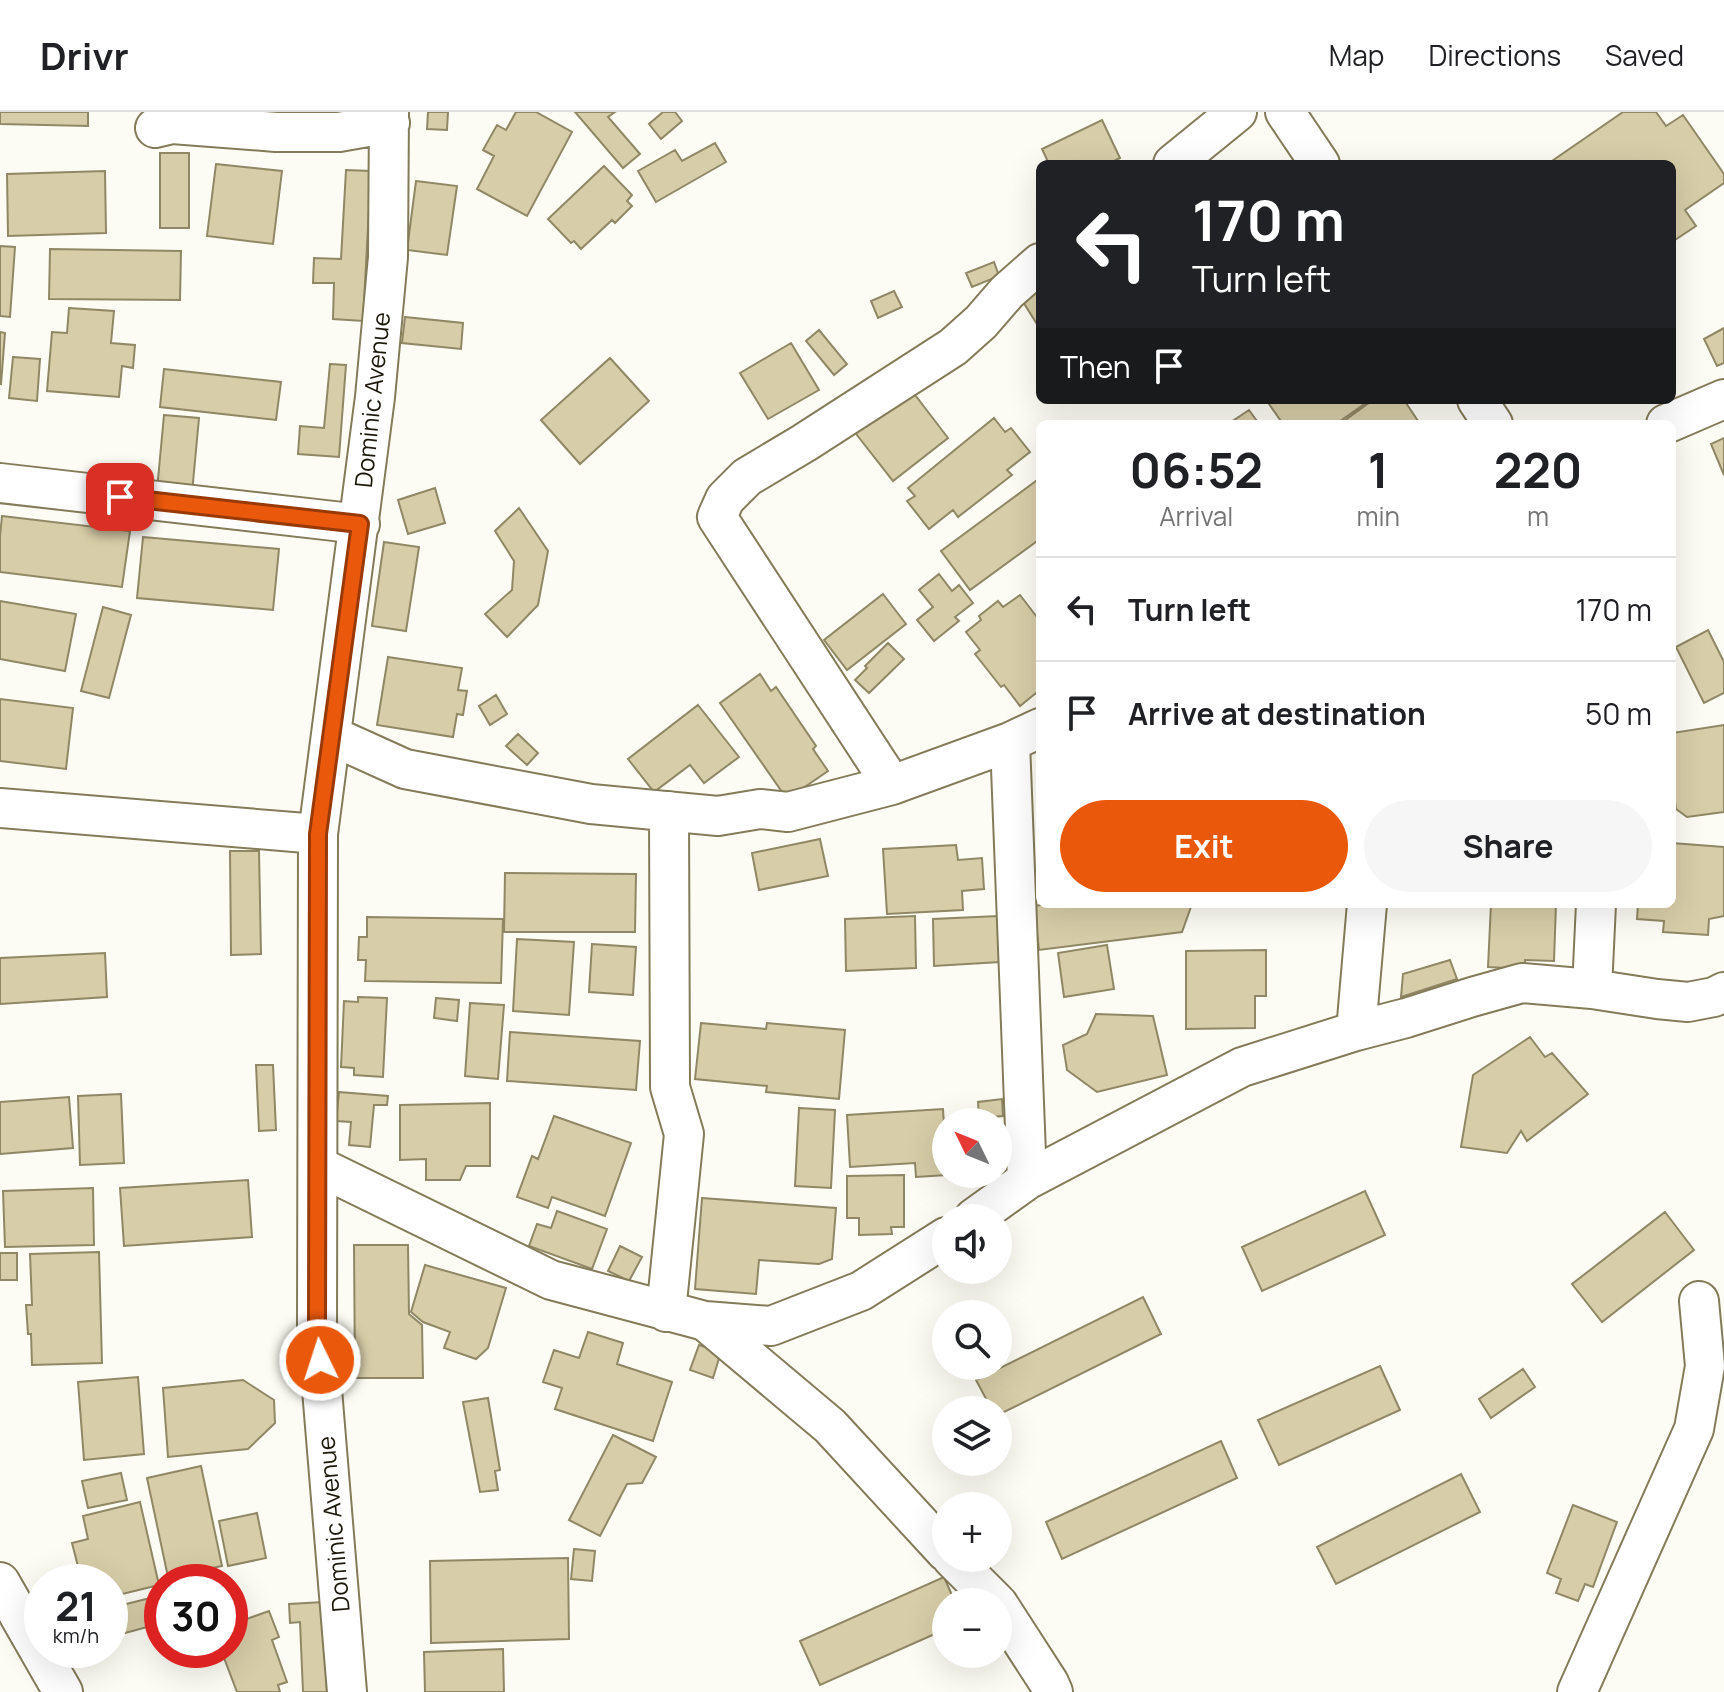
<!DOCTYPE html>
<meta charset="utf-8">
<style>
body{margin:0;font-family:Manrope,sans-serif;background:#f6f6f6;color:#202124;height:100vh;display:flex;flex-direction:column;font-size:30px;white-space:nowrap}
*{box-sizing:border-box;margin:0}
p{font-size:26px;color:#757577}
.icon{flex:none;width:44px;height:44px;fill:none;stroke:currentColor;stroke-width:2;stroke-linecap:round;stroke-linejoin:round}
.map{position:relative;flex:1;overflow:hidden}
.drawer{position:absolute;left:1036px;top:308px;width:640px;height:488px;display:flex;flex-direction:column;background:#fff;border-radius:12px;box-shadow:0 8px 32px #0002}
.drawer>*{flex:none}
.guide{position:absolute;left:1036px;top:48px;width:640px;height:244px;border-radius:12px;box-shadow:0 8px 32px #0002;background:#202124;color:#fff;overflow:hidden}
.needle{width:52px;rotate:313deg}
.fabs{position:absolute;left:932px;top:996px;display:grid;gap:16px}
.fabs a{display:grid;place-items:center;width:80px;height:80px;border-radius:50%;background:#fff;box-shadow:0 8px 32px #0002;font-size:40px}
.speed{position:absolute;left:24px;top:1452px;display:flex;gap:16px;font-size:40px;font-weight:700;text-align:center}
.speed>*{display:grid;place-content:center;width:104px;height:104px;border-radius:50%;background:#fff;box-shadow:0 8px 32px #0002;line-height:1}
.speed small{font-size:20px;font-weight:400}
.speed .limit{border:12px solid #d22;background:#fff;color:#111}
.pin{position:absolute;display:grid;place-items:center;width:68px;height:68px;color:#fff;margin:-34px;border-radius:16px;box-shadow:0 4px 12px #0006}
.me{position:absolute;width:88px;margin:-44px;rotate:356deg;stroke-linejoin:round;filter:drop-shadow(0 0 6px #0008)}
.turn{display:flex;align-items:center;gap:28px;height:168px;padding:0 24px;font-size:36px}
.turn .icon{width:104px;height:104px;stroke-width:2.5}
.turn b{display:block;font-size:56px;line-height:68px}
.then{display:flex;align-items:center;height:76px;padding:0 24px;background:#0003;gap:16px;font-size:30px}
.eta{display:flex;justify-content:space-evenly;align-items:center;height:136px;text-align:center}
.eta b{font-size:48px;font-weight:700;line-height:56px}
.button{display:flex;gap:16px;margin-top:auto;padding:16px 24px}
.button a{flex:1;height:92px;border-radius:48px;background:#ea580c;color:#fff;font-size:32px;font-weight:700;line-height:92px;text-align:center}
.button a+a{background:#f6f6f6;color:#202124}
ul{padding:0;list-style:none}
li{display:flex;align-items:center;gap:24px;height:104px;padding:0 24px;border-top:2px solid #e0e0e0}
li div{flex:1}
li b{display:block;font-size:30px}
li em{font-style:normal}
header{display:flex;align-items:center;gap:48px;box-sizing:border-box;height:112px;padding:0 40px;background:#fff;border-bottom:2px solid #e0e0e0}
header strong{font-size:38px}
nav{display:flex;gap:44px;margin-inline-start:auto;font-size:28px}
.map>svg:first-child{display:block}
.building{fill:#d7cda8;stroke:#908765;stroke-width:2}
.lines{fill:none;stroke-linecap:round;stroke-linejoin:round}
.street-casing{stroke:#847b59;stroke-width:42}
.street{stroke:#fff;stroke-width:38}
.route-casing{stroke:#983908;stroke-width:20}
.route{stroke:#ea580c;stroke-width:14}
.labels{text-anchor:middle;stroke-width:6;stroke-linejoin:round;paint-order:stroke}
.street-label{font-size:24px;fill:#1c180b;stroke:#fff}
</style>
<header>
<strong>Drivr</strong>
<nav><a>Map</a><a>Directions</a><a>Saved</a></nav>
</header>
<div class="map">
<svg width="1724" height="1580" viewBox="0 0 1724 1580">
<rect width="100%" height="100%" fill="#fdfcf4"/>
<!-- building -->
<path class="building" d="M0,0H88V14L0,12Z
M428,0H448L447,18L427,17Z
M516,0H536L572,20L527,104L477,77L494,44L483,38L497,13L506,18Z
M575,0H615L608,5L640,42L623,56Z
M663,0H675L682,9L661,27L649,12Z
M1623,0H1656L1666,14L1683,3L1724,62V71L1685,98L1696,114L1672,130V52L1549,51Z
M1102,8L1120,46L1108,52H1049L1042,37Z
M715,31L726,50L656,90L638,59L675,38L682,49Z
M160,41H189V116H160Z
M216,52L282,59L273,132L207,124Z
M604,54L632,83L627,89L632,94L615,111L612,108L581,137L574,129L571,131L548,107Z
M346,58L371,59L363,209L333,207L334,171H313L314,146L341,147Z
M105,59L106,121L8,124L7,62Z
M416,69L457,74L447,143L407,138Z
M0,134L15,135L10,205L0,204Z
M50,137L181,139L180,188L49,187Z
M994,150L999,164L972,175L966,161Z
M1040,172V217L1020,185Z
M894,179L902,195L878,206L871,189Z
M69,196L114,199L111,231L135,233L133,256L122,254L119,285L47,279L52,220L67,221Z
M405,205L463,211L461,237L402,231Z
M1724,216V251L1717,254L1704,227Z
M819,218L847,252L834,263L806,229Z
M0,220L5,221L1,272H0Z
M791,231L819,278L768,307L740,261Z
M13,245L40,247L37,289L9,286Z
M610,246L649,289L580,352L541,308Z
M330,252L346,253L339,345L298,342L300,314L324,316Z
M164,257L281,270L276,308L160,295Z
M909,275L948,326L893,369L853,318Z
M1275,288H1370L1336,312H1283L1269,292Z
M1373,288H1404L1420,312H1346L1344,309Z
M1249,298L1259,312H1228Z
M164,303L199,306L192,381L157,378Z
M994,306L1005,320L1011,316L1030,340L1007,358L1012,363L958,405L953,398L929,417L907,389L915,384L908,376Z
M1724,326V363L1711,332Z
M1040,366V427L970,478L941,439Z
M435,376L445,411L408,422L398,388Z
M519,396L548,439L538,493L507,525L485,502L512,478L514,449L495,419Z
M2,404L130,419L122,475L0,460V424Z
M143,425L279,437L273,498L137,486Z
M384,430L419,435L406,519L372,514Z
M939,462L952,479L959,473L973,491L955,505L959,509L934,529L917,508L933,495L919,478Z
M883,482L906,512L847,558L824,528Z
M1020,483L1040,509V585L1036,581L1020,594L1004,573L1001,575L975,542L980,538L966,520L981,508L979,504L998,489L1003,495Z
M0,489L76,502L65,559L0,547Z
M103,495L131,503L109,586L81,579Z
M1708,518L1724,550V581L1704,591L1676,535Z
M888,531L904,547L869,581L855,568L867,556L865,554Z
M388,545L462,556L458,578L467,579L463,603L457,602L453,625L377,613Z
M760,562L771,579L776,575L816,634L813,637L828,659L787,687L720,591Z
M496,583L507,602L490,613L479,594Z
M0,587L73,596L66,657L0,649Z
M698,593L739,645L704,671L690,653L654,680L628,647Z
M1724,613V700L1687,705L1676,697L1672,668V621Z
M518,622L538,641L527,653L506,634Z
M820,727L828,764L759,778L752,741Z
M1672,731L1724,735V804L1709,807L1708,823L1663,820L1664,809L1637,807L1638,792H1672Z
M956,733L958,748L982,746L984,777L962,779L963,798L887,802L883,737Z
M230,739H259L261,842L231,843Z
M505,761L636,762L635,820H504Z
M1046,792H1192L1182,820L1039,838L1034,794Z
M1491,792H1556L1554,849L1525,848V857L1488,855Z
M915,804L916,856L846,859L845,807Z
M998,804L1000,850L934,854L933,807Z
M367,805L503,807L501,871L365,869L366,848H358L359,825H367Z
M517,827L574,830L569,903L513,899Z
M592,832L636,835L633,883L589,880Z
M1107,833L1114,877L1064,885L1058,841Z
M1266,838V884H1255V916L1186,917V839Z
M105,841L107,885L0,892V846Z
M1450,848L1457,867L1401,885L1403,862Z
M358,885L387,886L383,965L354,963V956L341,955L344,889L358,890Z
M436,886L459,888L457,909L434,906Z
M470,891L504,893L498,967L465,964Z
M1096,902L1153,904L1167,963L1097,980L1067,958L1063,933L1087,922Z
M701,911L766,917L767,911L845,918L839,987L766,980L767,974L695,967Z
M510,920L640,929L636,978L507,969Z
M1530,925L1545,945L1552,941L1588,982L1527,1029L1521,1019L1507,1041L1461,1035L1473,963Z
M256,953H273L276,1018L259,1019Z
M339,980L388,984L387,993H374L370,1035L349,1033L351,1010L336,1009Z
M121,982L124,1051L80,1053L78,984Z
M69,985L73,1036L0,1042V990Z
M1002,987L1003,1004L979,1006L978,990Z
M490,991V1054H466L460,1068H426V1047L400,1048V993Z
M799,996L835,998L831,1076L795,1074Z
M943,997L947,1063L916,1065L915,1051L850,1055L847,1003Z
M554,1004L631,1031L605,1104L552,1085L548,1096L517,1085L532,1044L538,1047Z
M904,1063V1115H891L892,1122L859,1123V1106H847V1064Z
M248,1068L252,1125L124,1134L120,1076Z
M93,1076L94,1133L5,1135L3,1079Z
M1365,1079L1385,1123L1262,1179L1242,1135Z
M702,1086L836,1096L832,1147L819,1152L759,1148L756,1182L695,1177Z
M557,1099L607,1117L592,1157L529,1134L537,1112L551,1116Z
M1665,1100L1694,1138L1602,1210L1572,1172Z
M354,1133H408L409,1202L422,1213L423,1266H355Z
M620,1134L642,1145L629,1169L608,1159Z
M99,1140L102,1251L32,1253L31,1222H28L26,1193H32L30,1142Z
M0,1141H17V1168H0Z
M425,1153L506,1176L488,1236L476,1247L444,1236L450,1220L423,1210L411,1200Z
M1143,1185L1161,1222L998,1303V1298H992L976,1268Z
M588,1220L623,1231L617,1252L672,1270L653,1329L555,1297L562,1276L543,1270L554,1238L579,1246Z
M699,1233L721,1240L713,1266L690,1258Z
M1380,1254L1400,1298L1279,1353L1258,1308Z
M1523,1257L1535,1275L1491,1306L1479,1287Z
M138,1265L144,1342L84,1348L78,1270Z
M243,1268L274,1288L275,1311L248,1337L168,1345L163,1276Z
M488,1286L500,1358L495,1359L498,1378L480,1380L463,1290Z
M613,1323L656,1345L642,1371L627,1372L600,1424L569,1408Z
M1221,1329L1237,1366L1062,1447L1046,1410Z
M201,1354L222,1454L168,1465L147,1366Z
M121,1361L127,1388L88,1396L82,1369Z
M1461,1362L1480,1400L1336,1472L1317,1435Z
M140,1390L159,1473L110,1485V1470H101V1467L82,1470L72,1431L88,1427L83,1404Z
M1573,1393L1617,1410L1593,1475L1585,1472L1578,1489L1556,1481L1561,1467L1547,1461Z
M257,1401L266,1446L228,1454L219,1409Z
M574,1437L595,1439L592,1469L571,1467Z
M568,1446L569,1527L431,1531L430,1449Z
M944,1465L955,1490H946V1517L820,1573L800,1529Z
M162,1483V1511L114,1524L110,1509V1496Z
M323,1490L327,1580H303L300,1510L290,1511L289,1492Z
M269,1499L279,1525L272,1528L287,1570L278,1573L280,1580H237L221,1538H230V1513Z
M503,1537L504,1580H425L424,1540Z"/>
<g class="lines">
<defs>
<path id="street" d="M1285,0L1320,52
M155,16L172,12L276,20H339L390,11
M1173,52L1237,0
M1477,288L1493,312
M1666,312L1724,287
M0,371L360,412
M332,624L405,657L591,692L718,704L760,697L788,700L892,673L1010,630L1040,616
M1010,630L1027,1068
M892,673L717,405L725,387L747,365L804,331L953,235L981,210L1007,180L1040,151
M0,696L318,722
M1592,877L1596,792
M1356,919L1367,792
M318,1054L551,1168L705,1209L771,1214L861,1179L946,1125
M974,1106L1027,1068L1242,955L1356,919L1406,906L1472,885L1522,871L1592,877L1657,887L1688,890L1714,885L1724,880
M666,1200L684,1022L670,975L669,699
M705,1209L830,1314L946,1440
M952,1446L996,1490
M0,1470L63,1580
M998,1492L1049,1571L1053,1580
M347,1580L317,1217L318,722L375,285L388,145L389,0
M1577,1580L1694,1317L1705,1254L1699,1189"/>
</defs>
<!-- street casing -->
<use href="#street" class="street-casing"/>
<!-- street -->
<use href="#street" class="street"/>
</g>
<g class="lines">
<defs>
<path id="route" d="M120,385L360,412L318,722L317,1217L320,1248"/>
</defs>
<!-- route casing -->
<use href="#route" class="route-casing"/>
<!-- route -->
<use href="#route" class="route"/>
</g>
<g class="labels">
<!-- street labels -->
<g class="street-label">
<text transform="translate(373 288) rotate(-84)" y="8">Dominic Avenue</text>
<text transform="translate(334 1412) rotate(-95)" y="8">Dominic Avenue</text>
</g>
</g>
</svg>
<div class="fabs">
<a><svg class="needle" viewBox="-14 -14 28 28"><path d="M0-13l5 13h-10z" fill="#e53935"/><path d="M0 13l5-13h-10z" fill="#757577"/></svg></a>
<a><svg class="icon" aria-label="sound" viewBox="0 0 24 24"><path d="M4 9h4l5-4v14l-5-4H4zM17 9q2 3 0 6"/></svg></a>
<a><svg class="icon" aria-label="search" viewBox="0 0 24 24"><circle cx="10" cy="10" r="6"/><path d="M15 15l6 6"/></svg></a>
<a><svg class="icon" aria-label="layers" viewBox="0 0 24 24"><path d="M12 4l9 5-9 5-9-5zM3 14l9 5 9-5"/></svg></a>
<a>+</a>
<a>−</a>
</div>
<div class="speed"><div>21<small>km/h</small></div><div class="limit">30</div></div>
<div class="pin" style="left:120px;top:385px;background:#d93025"><svg class="icon" aria-label="arrive" viewBox="0 0 24 24"><path d="M6 21V4h12l-3 4 3 4H6"/></svg></div>
<svg class="me" style="left:320px;top:1248px" viewBox="-20 -20 40 40"><circle r="17" fill="#ea580c" stroke="#fff" stroke-width="3"/><path d="M0-11L8 9 0 5-8 9z" fill="#fff"/></svg>
<div class="guide">
<div class="turn"><svg class="icon" aria-label="left" viewBox="0 0 24 24"><path d="M17 20v-9H6M10 6l-5 5 5 5"/></svg><div><b>170 m</b>Turn left</div></div>
<div class="then">Then<svg class="icon" aria-label="arrive" viewBox="0 0 24 24"><path d="M6 21V4h12l-3 4 3 4H6"/></svg></div>
</div>
<section class="drawer">
<div class="eta">
<div><b>06:52</b><p>Arrival</p></div>
<div><b>1</b><p>min</p></div>
<div><b>220</b><p>m</p></div>
</div>
<ul>
<li><svg class="icon" aria-label="left" viewBox="0 0 24 24"><path d="M17 20v-9H6M10 6l-5 5 5 5"/></svg><div><b>Turn left</b></div><em>170 m</em></li>
<li><svg class="icon" aria-label="arrive" viewBox="0 0 24 24"><path d="M6 21V4h12l-3 4 3 4H6"/></svg><div><b>Arrive at destination</b></div><em>50 m</em></li>
</ul>
<div class="button"><a>Exit</a><a>Share</a></div>
</section>
</div>
